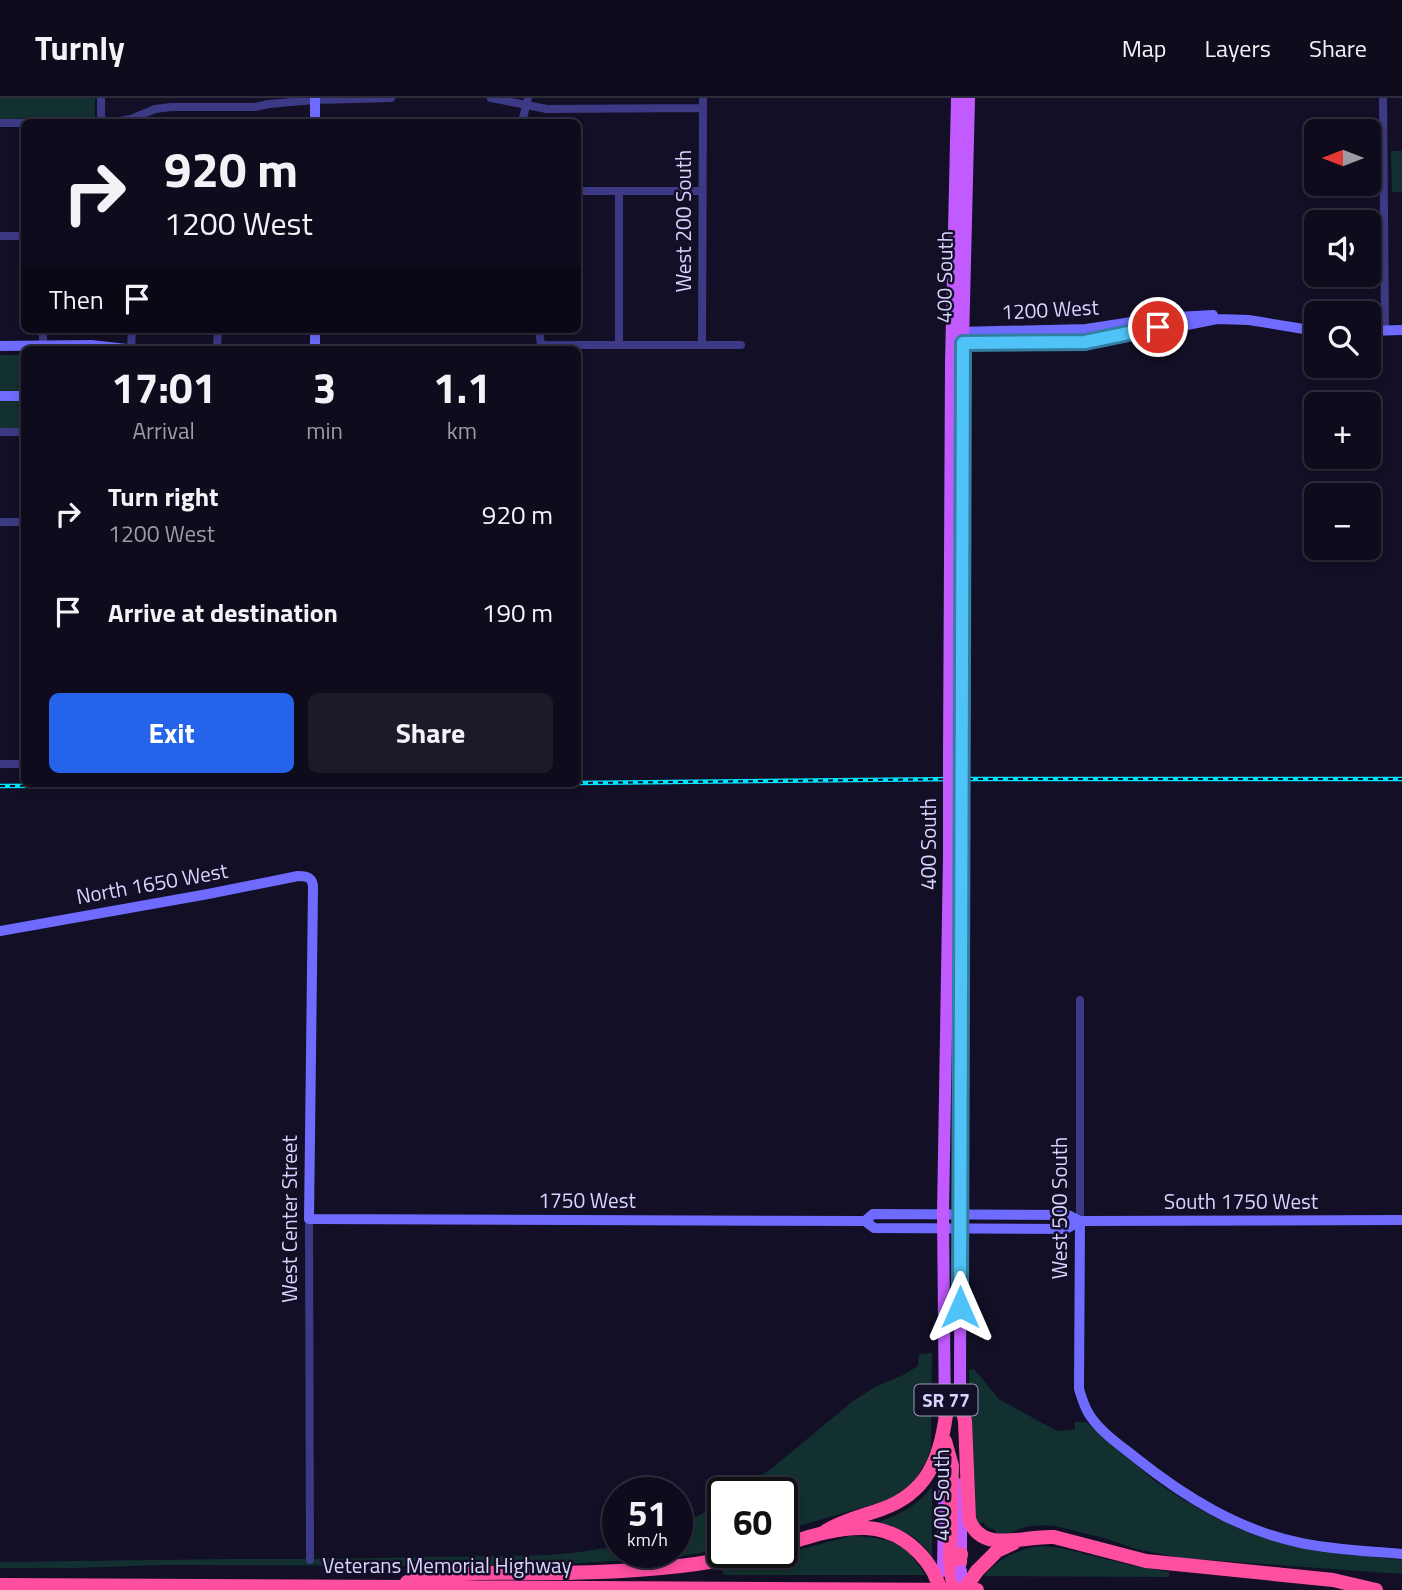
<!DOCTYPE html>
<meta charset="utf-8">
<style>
body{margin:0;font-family:"Titillium Web",sans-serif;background:#1c1929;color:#f1f3f6;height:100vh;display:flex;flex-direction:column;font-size:26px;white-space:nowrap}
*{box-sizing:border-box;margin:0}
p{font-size:23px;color:#9b9ba3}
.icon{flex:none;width:38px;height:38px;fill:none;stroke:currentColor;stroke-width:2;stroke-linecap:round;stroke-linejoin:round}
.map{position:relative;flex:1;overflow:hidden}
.drawer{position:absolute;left:21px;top:248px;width:560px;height:441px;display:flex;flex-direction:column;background:#0e0b1c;border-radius:10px;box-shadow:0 4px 10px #0003,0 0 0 2px #2e2b3b}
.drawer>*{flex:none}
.hud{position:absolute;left:21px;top:21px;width:560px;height:214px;border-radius:10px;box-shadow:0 4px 10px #0003,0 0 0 2px #2e2b3b;background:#0e0b1c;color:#f1f3f6;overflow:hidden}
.needle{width:46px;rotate:270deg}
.tools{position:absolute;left:1304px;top:21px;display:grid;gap:14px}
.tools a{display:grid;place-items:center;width:77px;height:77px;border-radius:10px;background:#0e0b1c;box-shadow:0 4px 10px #0003,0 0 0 2px #2e2b3b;font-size:35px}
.speed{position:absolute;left:602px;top:1379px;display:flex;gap:14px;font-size:35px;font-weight:700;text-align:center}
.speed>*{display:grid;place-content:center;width:91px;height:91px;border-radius:50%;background:#0e0b1c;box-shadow:0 4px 10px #0003,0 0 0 2px #2e2b3b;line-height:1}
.speed small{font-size:18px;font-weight:400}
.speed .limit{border:4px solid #111;border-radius:10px;background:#fff;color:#111}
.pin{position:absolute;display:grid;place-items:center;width:60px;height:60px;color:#fff;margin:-30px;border:4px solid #fff;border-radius:50%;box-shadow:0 2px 7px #0007}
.me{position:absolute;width:77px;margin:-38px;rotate:0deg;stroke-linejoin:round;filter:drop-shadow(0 0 5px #0008)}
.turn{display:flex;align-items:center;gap:24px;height:147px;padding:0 28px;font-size:32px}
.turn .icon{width:91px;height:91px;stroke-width:2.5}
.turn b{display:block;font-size:49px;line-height:60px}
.then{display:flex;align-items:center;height:66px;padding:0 28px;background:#0003;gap:14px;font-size:26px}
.eta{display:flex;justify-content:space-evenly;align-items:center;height:119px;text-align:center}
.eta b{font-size:42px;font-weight:700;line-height:49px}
.primary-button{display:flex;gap:14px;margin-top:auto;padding:14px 28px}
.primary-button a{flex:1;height:80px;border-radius:10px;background:#2563eb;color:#fff;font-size:28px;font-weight:700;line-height:80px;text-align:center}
.primary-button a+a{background:#1c1929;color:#f1f3f6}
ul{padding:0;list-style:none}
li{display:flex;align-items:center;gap:21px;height:98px;padding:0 28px}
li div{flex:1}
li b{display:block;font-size:26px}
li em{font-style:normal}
header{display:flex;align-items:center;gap:42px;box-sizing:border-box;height:98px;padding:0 35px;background:#0e0b1c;border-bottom:2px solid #2e2b3b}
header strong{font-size:33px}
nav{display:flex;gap:38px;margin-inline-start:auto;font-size:24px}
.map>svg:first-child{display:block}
.green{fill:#12302f}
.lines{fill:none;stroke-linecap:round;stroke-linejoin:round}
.street{stroke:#3d3a85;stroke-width:8}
.secondary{stroke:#6f6bff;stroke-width:10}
.primary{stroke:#c25bff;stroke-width:12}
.highway{stroke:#ff4fa3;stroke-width:14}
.rail-casing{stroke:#00e5ff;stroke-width:4.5}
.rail{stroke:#130f26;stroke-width:2;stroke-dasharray:5;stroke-linecap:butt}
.primary-bridge{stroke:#c25bff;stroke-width:12}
.highway-bridge{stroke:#ff4fa3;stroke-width:14}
.route-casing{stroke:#337fa1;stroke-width:18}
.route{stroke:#4fc3f7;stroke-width:12}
.labels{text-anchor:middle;stroke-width:5;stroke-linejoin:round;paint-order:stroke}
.shield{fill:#130f26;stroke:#9e99be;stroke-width:2}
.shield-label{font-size:19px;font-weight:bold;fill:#d9d4ff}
.street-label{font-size:21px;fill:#d9d4ff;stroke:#130f26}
</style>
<header>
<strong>Turnly</strong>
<nav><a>Map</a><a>Layers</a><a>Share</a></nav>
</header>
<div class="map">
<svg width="1402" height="1492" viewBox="0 0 1402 1492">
<rect width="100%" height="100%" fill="#130f26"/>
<!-- green -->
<path class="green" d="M0,0H95V20L0,21Z
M1391,53H1402V94H1392Z
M0,257H24V330H0Z
M932,1255L931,1349L926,1365L918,1377L920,1379L898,1399L782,1433V1395H736L771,1371L853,1303L877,1288L903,1277L918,1268L919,1256Z
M974,1271L999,1301L1057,1333L1075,1331V1324H1086L1155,1383L1187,1404L1214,1419L1243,1432L1355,1457L1402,1462V1476L1182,1460L1136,1451L1104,1440L1055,1428L1042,1427L1025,1429L997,1440L995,1432L987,1429L983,1424L977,1427C971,1409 972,1385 971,1366C970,1335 969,1303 969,1272Z
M932,1389V1459C920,1439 899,1429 878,1424C900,1417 917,1407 932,1389Z
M723,1403V1451L677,1459L583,1465L453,1468L160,1467L77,1470H0V1464L229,1461H321L551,1457L580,1454L618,1448V1454H677V1427L698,1418Z
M851,1438C866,1438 893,1441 905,1451C913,1458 919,1469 926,1477H724L722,1472Z
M1042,1448L1061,1450L1130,1467L1169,1474V1479L984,1478C1000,1459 1018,1451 1042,1448Z"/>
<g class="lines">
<!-- street -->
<path class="street" d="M101,0V17L103,24
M491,0L547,11L702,10
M1383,0L1385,232
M72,24L119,23L131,21L155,11L171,9H255L269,6L315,2L391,0
M522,24L528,0
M0,25H24
M578,93H701
M0,138H24
M539,231L541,247H741
M43,246V231
M619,246V93
M702,246L703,0
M131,252L132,231
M217,252L218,231
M0,334H24
M0,424H24
M0,666H24
M309,1121L310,1462
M1080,1123V902"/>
<!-- secondary -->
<path class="secondary" d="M315,24V0
M315,231V252
M1368,233L1402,232
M957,234L1086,231L1158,220L1213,217
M958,245L1085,244L1139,233L1187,227L1217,221L1249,222L1316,233
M0,248L91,247L136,252
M0,298H24
M0,833L208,796L298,778C308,778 313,780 313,790L309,1121L865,1123L874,1130L1066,1131L1080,1123
M865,1123L873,1116L1068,1117L1080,1123L1402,1122
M1080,1123L1079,1291C1082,1300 1084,1308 1089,1316C1099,1333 1120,1347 1136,1360C1185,1399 1238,1432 1301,1445C1334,1452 1368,1453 1402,1456"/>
<!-- primary -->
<path class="primary" d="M961,655L963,245L969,0
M949,657L951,265L957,0
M960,1301L961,758
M945,1325L943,1116L949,757
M961,1386V1465
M943,1473L945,1351"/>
<!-- highway -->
<path class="highway" d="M959,1294L965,1323L969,1421C981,1457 1026,1437 1054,1439L1146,1463L1333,1482L1376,1492
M945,1343L952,1368L950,1462L953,1488
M826,1433C843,1422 863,1418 882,1411C927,1395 940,1361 946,1317
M782,1447C840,1429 894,1411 933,1473
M977,1473L997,1453L1014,1445
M956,1480L961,1456
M407,1484C450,1472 496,1475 540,1475C599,1475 657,1473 715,1463C729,1460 743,1458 757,1454
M0,1487L977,1492"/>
<defs>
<path id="rail" d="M578,685L959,681H1402
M0,688L358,686"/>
</defs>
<!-- rail casing -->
<use href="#rail" class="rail-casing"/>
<!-- rail -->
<use href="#rail" class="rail"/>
<!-- primary-bridge -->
<path class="primary-bridge" d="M949,757V657
M961,758V655
M961,1473V1492"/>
<!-- highway-bridge -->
<path class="highway-bridge" d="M933,1473L941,1492
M952,1492L953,1488
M964,1492L977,1473"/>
</g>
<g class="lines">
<defs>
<path id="route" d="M960,1209L963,245L1085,244L1158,229"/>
</defs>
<!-- route casing -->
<use href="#route" class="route-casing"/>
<!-- route -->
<use href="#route" class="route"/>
</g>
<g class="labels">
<!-- shield labels -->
<rect class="shield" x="914.5" y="1286.5" width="63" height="31" rx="5"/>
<g class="shield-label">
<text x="946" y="1309">SR 77</text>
</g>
<!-- street labels -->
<g class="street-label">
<text transform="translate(684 123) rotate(-90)" y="7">West 200 South</text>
<text transform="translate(945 179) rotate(-89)" y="7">400 South</text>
<text transform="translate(1050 212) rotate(-3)" y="7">1200 West</text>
<text transform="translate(929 746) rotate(-90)" y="7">400 South</text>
<text transform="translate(152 786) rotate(-10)" y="7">North 1650 West</text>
<text x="587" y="1110">1750 West</text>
<text x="1241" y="1111">South 1750 West</text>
<text transform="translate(1060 1110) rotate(-90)" y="7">West 500 South</text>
<text transform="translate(290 1121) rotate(-90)" y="7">West Center Street</text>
<text transform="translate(942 1397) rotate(-90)" y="7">400 South</text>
<text x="447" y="1475">Veterans Memorial Highway</text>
</g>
</g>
</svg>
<div class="tools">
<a><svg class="needle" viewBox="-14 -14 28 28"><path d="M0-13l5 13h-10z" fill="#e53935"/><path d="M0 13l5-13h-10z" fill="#9b9ba3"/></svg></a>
<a><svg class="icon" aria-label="sound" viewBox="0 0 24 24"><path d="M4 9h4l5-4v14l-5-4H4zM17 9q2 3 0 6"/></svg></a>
<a><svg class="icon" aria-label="search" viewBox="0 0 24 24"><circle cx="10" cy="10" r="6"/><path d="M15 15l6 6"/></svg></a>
<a>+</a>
<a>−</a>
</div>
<div class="speed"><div>51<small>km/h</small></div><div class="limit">60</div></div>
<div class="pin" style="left:1158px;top:229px;background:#d93025"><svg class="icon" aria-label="arrive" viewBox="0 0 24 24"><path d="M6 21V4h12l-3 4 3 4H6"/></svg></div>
<svg class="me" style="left:960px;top:1209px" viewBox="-20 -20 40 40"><path d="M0-17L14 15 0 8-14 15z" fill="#4fc3f7" stroke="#fff" stroke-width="4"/></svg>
<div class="hud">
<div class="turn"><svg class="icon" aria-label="right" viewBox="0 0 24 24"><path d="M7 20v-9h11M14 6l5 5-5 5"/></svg><div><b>920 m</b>1200 West</div></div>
<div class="then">Then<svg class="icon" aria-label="arrive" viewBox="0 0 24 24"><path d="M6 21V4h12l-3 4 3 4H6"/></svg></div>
</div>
<section class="drawer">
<div class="eta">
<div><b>17:01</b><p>Arrival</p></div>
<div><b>3</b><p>min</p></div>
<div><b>1.1</b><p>km</p></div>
</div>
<ul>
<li><svg class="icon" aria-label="right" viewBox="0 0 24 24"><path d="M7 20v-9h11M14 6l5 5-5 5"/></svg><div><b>Turn right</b><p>1200 West</p></div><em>920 m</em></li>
<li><svg class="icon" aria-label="arrive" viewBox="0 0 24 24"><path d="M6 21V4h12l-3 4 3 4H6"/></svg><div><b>Arrive at destination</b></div><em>190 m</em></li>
</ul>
<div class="primary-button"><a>Exit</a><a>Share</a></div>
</section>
</div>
